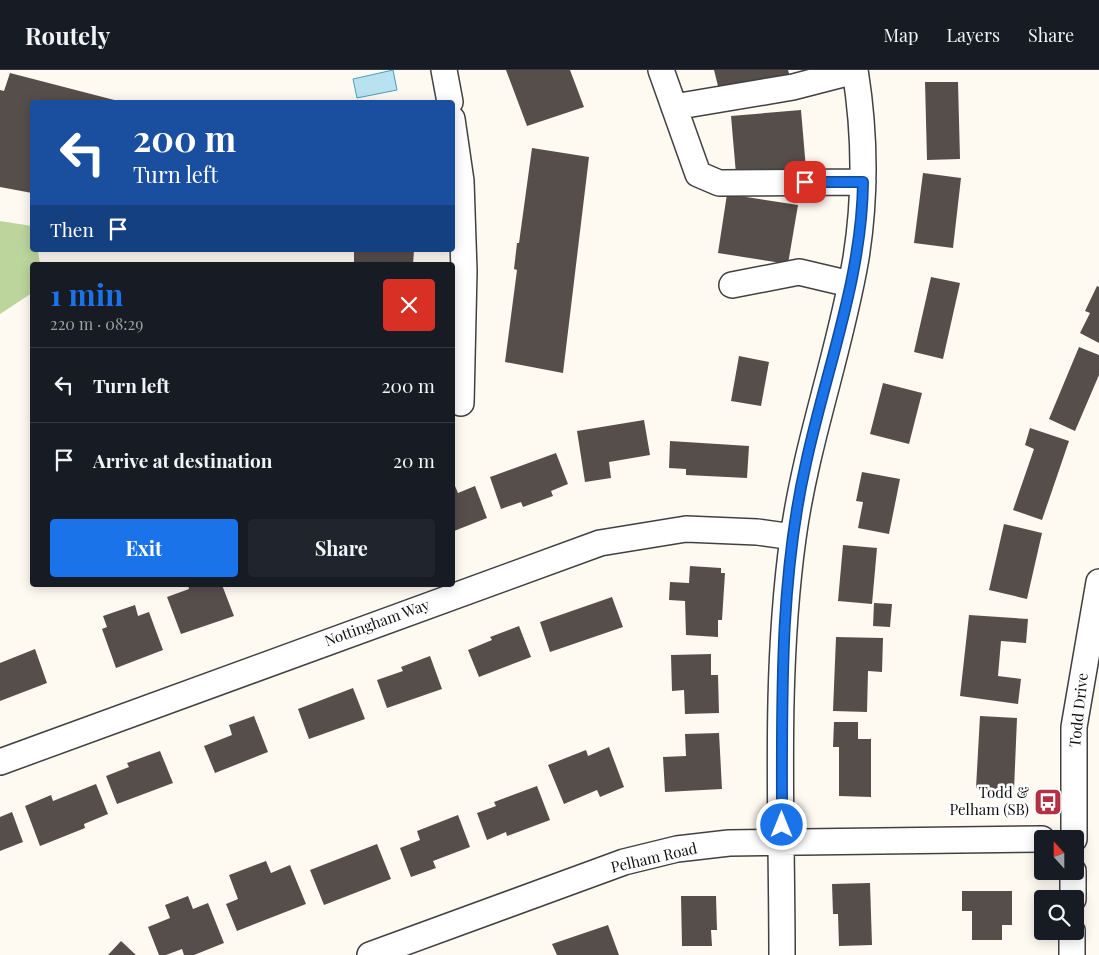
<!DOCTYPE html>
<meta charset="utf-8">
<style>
body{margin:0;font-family:"Playfair Display",serif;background:#20242c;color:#f1f3f6;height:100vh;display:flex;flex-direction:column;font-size:19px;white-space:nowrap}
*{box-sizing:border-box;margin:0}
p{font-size:16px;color:#9ea1a6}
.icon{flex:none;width:28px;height:28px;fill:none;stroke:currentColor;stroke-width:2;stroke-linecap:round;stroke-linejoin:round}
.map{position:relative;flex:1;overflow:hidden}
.side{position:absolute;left:30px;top:192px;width:425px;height:325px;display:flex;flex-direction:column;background:#171b24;border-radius:5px;box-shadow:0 2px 12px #0003}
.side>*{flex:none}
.banner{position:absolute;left:30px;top:30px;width:425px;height:152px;border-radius:5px;box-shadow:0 2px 12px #0003;background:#1a4fa0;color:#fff;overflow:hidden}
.needle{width:32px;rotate:339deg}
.tools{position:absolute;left:1034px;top:760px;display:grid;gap:10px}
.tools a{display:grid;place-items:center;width:50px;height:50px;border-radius:5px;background:#171b24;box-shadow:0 2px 12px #0003;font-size:25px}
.pin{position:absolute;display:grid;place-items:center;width:42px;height:42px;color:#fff;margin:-21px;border-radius:10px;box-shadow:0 2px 8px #0006}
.me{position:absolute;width:55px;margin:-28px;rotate:0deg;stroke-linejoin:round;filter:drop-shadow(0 0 4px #0008)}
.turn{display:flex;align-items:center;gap:18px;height:105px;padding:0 20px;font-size:22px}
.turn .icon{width:65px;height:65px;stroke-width:2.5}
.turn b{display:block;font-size:35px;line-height:42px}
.then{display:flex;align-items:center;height:48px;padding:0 20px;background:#0003;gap:10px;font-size:19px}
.round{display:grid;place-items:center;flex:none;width:52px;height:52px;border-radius:5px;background:#20242c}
.head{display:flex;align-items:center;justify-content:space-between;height:85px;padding:0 20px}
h1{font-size:30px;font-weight:700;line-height:38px;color:#1a73e8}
.button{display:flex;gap:10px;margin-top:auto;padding:10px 20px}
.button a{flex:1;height:58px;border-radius:5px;background:#1a73e8;color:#fff;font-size:20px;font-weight:700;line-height:58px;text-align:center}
.button a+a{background:#20242c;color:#f1f3f6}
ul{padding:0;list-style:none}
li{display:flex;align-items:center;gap:15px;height:75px;padding:0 20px;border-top:1px solid #363941}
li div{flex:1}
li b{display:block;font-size:19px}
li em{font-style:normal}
header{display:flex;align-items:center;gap:30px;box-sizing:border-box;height:70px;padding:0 25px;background:#171b24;border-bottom:1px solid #363941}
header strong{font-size:24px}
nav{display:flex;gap:28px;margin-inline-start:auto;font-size:18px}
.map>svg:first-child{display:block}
.forest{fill:#bcd59d}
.water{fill:#b9e2f1;stroke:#469dc2}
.building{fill:#564e4b}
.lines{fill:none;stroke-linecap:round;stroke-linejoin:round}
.minor-casing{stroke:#414141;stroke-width:28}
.minor{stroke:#fff;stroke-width:25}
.route-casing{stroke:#114b97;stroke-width:12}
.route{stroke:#1a73e8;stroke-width:9}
.labels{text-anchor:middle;stroke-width:5;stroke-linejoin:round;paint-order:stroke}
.street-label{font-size:15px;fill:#0e0e0e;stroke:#fff}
.poi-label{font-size:15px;fill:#0e0e0e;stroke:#fff;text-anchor:end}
</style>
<header>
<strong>Routely</strong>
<nav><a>Map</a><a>Layers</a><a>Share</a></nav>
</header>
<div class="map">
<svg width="1099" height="885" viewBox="0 0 1099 885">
<rect width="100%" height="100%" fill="#fefaf1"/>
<!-- forest -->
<path class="forest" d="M0,151L32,156V180H38L40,195H32V223L0,244Z"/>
<!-- water -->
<path class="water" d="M393,0L397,20L357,28L353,9Z"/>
<!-- building -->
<path class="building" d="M506,0H570L584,37L527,56Z
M714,0H788L791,10L720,24Z
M10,3L122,32H32V123L0,117V20L4,21Z
M925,12H958L960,89L927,90Z
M801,40L806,99L736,104L731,46Z
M532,78L589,87L563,303L505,292L517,200L514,199L517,173H519Z
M923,103L961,108L953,178L914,173Z
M727,124L798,135L788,194L718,183Z
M354,180H414L413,195H354Z
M931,207L960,213L943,289L914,282Z
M1097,216L1099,217V273L1080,263L1090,243L1085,241Z
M1079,277L1099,285V305L1075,361L1049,349Z
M739,286L769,292L761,336L731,331Z
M883,313L922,323L909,374L870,364Z
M644,350L650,385L609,392L611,408L585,412L577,361Z
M1030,358L1069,371L1042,450L1013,440L1034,379L1025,375Z
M670,371L749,376L747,408L686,405V399L669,398Z
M556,383L568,414L551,421L553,426L523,437L521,432L501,439L490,407Z
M862,402L900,409L889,464L858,458L863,432L856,431Z
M455,416L458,423L475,416L487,448L454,461L455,464L452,465V417Z
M1004,454L1042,463L1027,529L989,520Z
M843,475L877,478L872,534L838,531Z
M690,496L721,498V503H725L722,550H718V567L686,565L685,531L669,530L670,512L689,513Z
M188,515H222L234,546L181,564L167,527L189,519Z
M612,527L623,557L550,582L540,552Z
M874,533L892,534L890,557L873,556Z
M135,535L138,546L149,542L163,580L116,598L102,559L107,557L103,546Z
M969,545L1028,549L1026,573L1001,571L998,606L1021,609L1018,634L960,626Z
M519,556L531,587L479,607L468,580L492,570L490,567Z
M836,567L883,568L882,602L868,601L867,642L833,641Z
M35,579L47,613L0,631V593Z
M711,584V605H718L719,643L685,644L684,620L672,621L671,585Z
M430,586L442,619L387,638L377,610L403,601L401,597Z
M353,618L365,649L309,669L298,639Z
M254,646L268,682L215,703L204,676L232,665L229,655Z
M980,646L1017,648L1014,720L976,718Z
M834,652H858V669H871V727L839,726V677H833Z
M719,663L722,719L665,722L663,687L686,686L685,664Z
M609,677L624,717L600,727L597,720L564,734L548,695L586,680L588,686Z
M160,681L173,713L117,734L106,706L129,697L127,693Z
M96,714L108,744L84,754L85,758L40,776L25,736L51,725L53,731Z
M537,716L550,750L507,766L506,762L487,770L477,743L496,736L494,732Z
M12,742L23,772L0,781V747Z
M458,745L470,777L433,791L436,798L411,807L400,778L420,770L417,761Z
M377,774L391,809L324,835L310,800Z
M266,791L271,803L290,795L306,834L237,861L226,834L238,829L229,805Z
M870,813L872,875L839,876L838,844H833L832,814Z
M962,821H1012V855H1002V870H972V841H962Z
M188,826L193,839L208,833L224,873L194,885H184L182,879L166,885H159L148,857L170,848L165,835Z
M681,826H716L717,860H711L712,876H682Z
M608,855L619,885H557L552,874Z
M121,871L136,885H108Z"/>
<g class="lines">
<defs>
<path id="minor" d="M444,0L450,32
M661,0L698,104L719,113L863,112
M674,37L793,17L855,1
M452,49L461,111L464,201L461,333
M732,215L799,202L850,214
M0,692L600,473L686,459L757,462L793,467
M1074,769V657L1099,512
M1073,829V801
M370,885L624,792L677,779L729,773L1042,769
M782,885C782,746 774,606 793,468C806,373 840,282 856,188C866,125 865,62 855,0
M1072,885V861"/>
</defs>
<!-- minor casing -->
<use href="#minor" class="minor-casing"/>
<!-- minor -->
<use href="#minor" class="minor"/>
</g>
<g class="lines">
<defs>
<path id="route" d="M782,755C782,634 779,512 806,393C826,300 862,208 863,112H805"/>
</defs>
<!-- route casing -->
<use href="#route" class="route-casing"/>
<!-- route -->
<use href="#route" class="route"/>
</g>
<!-- icons -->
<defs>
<symbol id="bus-square" viewBox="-11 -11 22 22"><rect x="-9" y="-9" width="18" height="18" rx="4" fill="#b33144" stroke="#fff"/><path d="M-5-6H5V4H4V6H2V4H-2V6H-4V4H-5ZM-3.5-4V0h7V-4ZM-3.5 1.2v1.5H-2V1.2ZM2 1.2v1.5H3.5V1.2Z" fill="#fff"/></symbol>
</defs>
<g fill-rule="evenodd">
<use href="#bus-square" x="1032" y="716" width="32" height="32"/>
</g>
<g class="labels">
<!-- street labels -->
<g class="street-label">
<text transform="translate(377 553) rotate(-20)" y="5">Nottingham Way</text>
<text transform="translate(1079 640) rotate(-84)" y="5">Todd Drive</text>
<text transform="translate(654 788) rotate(-13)" y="5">Pelham Road</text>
</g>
<!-- poi labels -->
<g class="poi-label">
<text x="1029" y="728">Todd &amp;<tspan x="1029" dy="17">Pelham (SB)</tspan></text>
</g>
</g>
</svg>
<div class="tools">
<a><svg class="needle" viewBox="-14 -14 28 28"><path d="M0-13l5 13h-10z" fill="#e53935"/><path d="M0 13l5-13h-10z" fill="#9ea1a6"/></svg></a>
<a><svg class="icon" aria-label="search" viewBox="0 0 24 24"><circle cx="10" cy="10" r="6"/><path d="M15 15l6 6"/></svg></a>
</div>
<div class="pin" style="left:805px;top:112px;background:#d93025"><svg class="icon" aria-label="arrive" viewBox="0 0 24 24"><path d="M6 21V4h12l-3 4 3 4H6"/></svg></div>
<svg class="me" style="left:782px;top:755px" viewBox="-20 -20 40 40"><circle r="17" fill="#1a73e8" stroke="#fff" stroke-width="3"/><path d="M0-11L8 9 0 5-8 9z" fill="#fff"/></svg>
<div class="banner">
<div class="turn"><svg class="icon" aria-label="left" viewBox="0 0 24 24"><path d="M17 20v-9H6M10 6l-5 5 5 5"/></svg><div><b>200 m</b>Turn left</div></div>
<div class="then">Then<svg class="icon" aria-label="arrive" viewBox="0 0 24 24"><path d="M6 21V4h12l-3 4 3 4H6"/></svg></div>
</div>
<section class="side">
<div class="head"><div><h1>1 min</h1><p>220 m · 08:29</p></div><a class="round" style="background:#d93025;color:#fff"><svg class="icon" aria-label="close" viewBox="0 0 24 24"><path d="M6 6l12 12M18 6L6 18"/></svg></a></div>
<ul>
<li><svg class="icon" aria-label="left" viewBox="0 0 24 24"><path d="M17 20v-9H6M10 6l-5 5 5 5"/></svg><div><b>Turn left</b></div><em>200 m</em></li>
<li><svg class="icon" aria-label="arrive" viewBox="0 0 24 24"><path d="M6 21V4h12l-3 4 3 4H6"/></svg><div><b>Arrive at destination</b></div><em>20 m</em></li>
</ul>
<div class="button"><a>Exit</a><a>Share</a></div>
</section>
</div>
